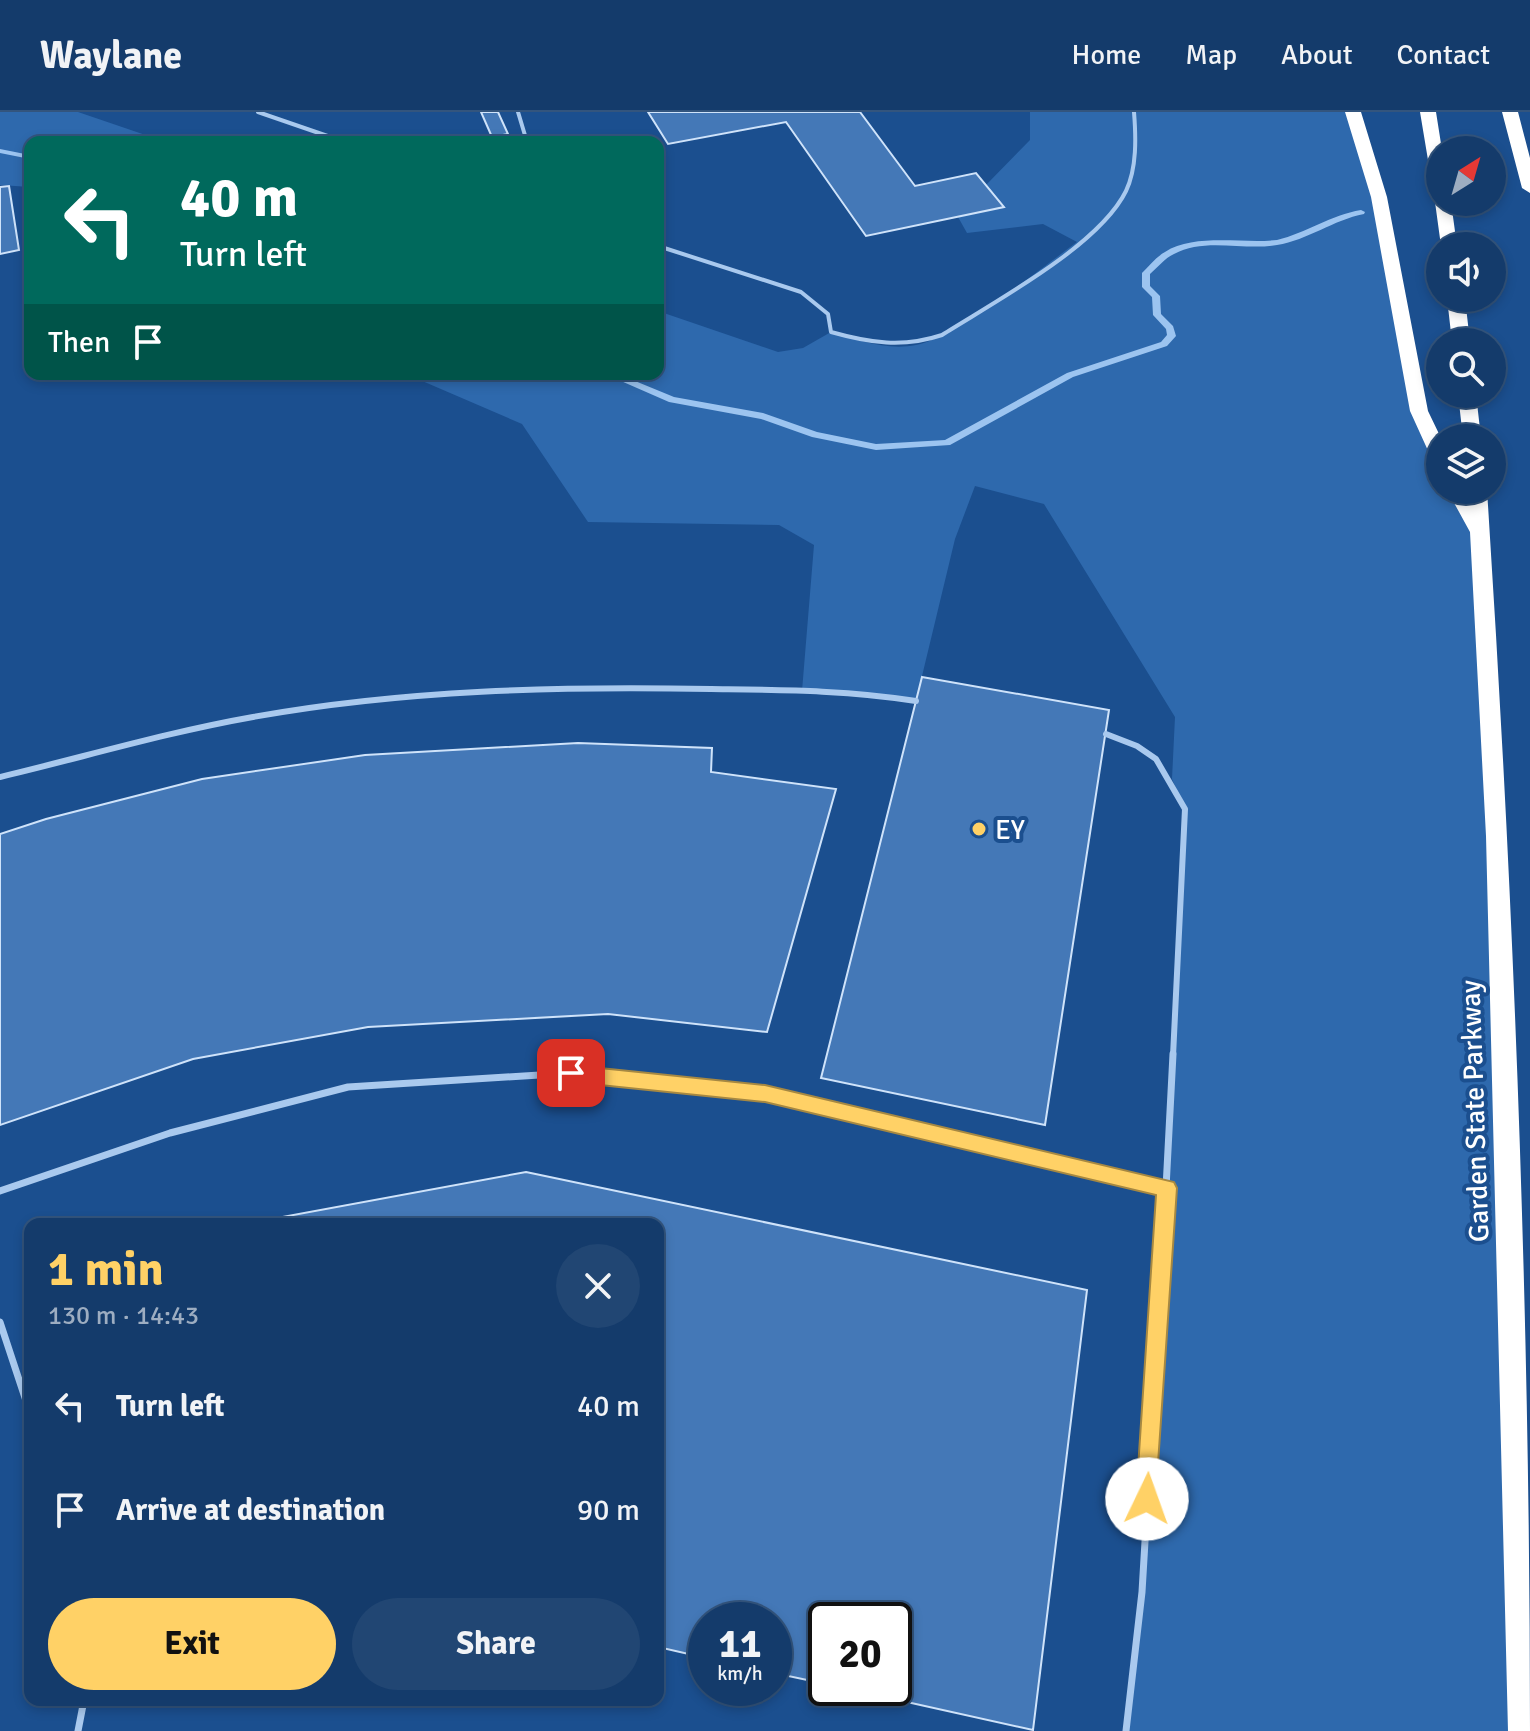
<!DOCTYPE html>
<meta charset="utf-8">
<style>
body{margin:0;font-family:Signika,sans-serif;background:#214673;color:#f1f3f6;height:100vh;display:flex;flex-direction:column;font-size:30px;white-space:nowrap}
*{box-sizing:border-box;margin:0}
p{font-size:26px;color:#9dadc1}
.icon{flex:none;width:44px;height:44px;fill:none;stroke:currentColor;stroke-width:2;stroke-linecap:round;stroke-linejoin:round}
.map{position:relative;flex:1;overflow:hidden}
.sheet{position:absolute;left:24px;top:1106px;width:640px;height:488px;display:flex;flex-direction:column;background:#143b6b;border-radius:16px;box-shadow:0 4px 12px #0003,0 0 0 2px #33557e}
.sheet>*{flex:none}
.banner{position:absolute;left:24px;top:24px;width:640px;height:244px;border-radius:16px;box-shadow:0 4px 12px #0003,0 0 0 2px #33557e;background:#00695c;color:#fff;overflow:hidden}
.needle{width:52px;rotate:37deg}
.fabs{position:absolute;left:1426px;top:24px;display:grid;gap:16px}
.fabs a{display:grid;place-items:center;width:80px;height:80px;border-radius:50%;background:#143b6b;box-shadow:0 4px 12px #0003,0 0 0 2px #33557e;font-size:40px}
.speed{position:absolute;left:688px;top:1490px;display:flex;gap:16px;font-size:40px;font-weight:700;text-align:center}
.speed>*{display:grid;place-content:center;width:104px;height:104px;border-radius:50%;background:#143b6b;box-shadow:0 4px 12px #0003,0 0 0 2px #33557e;line-height:1}
.speed small{font-size:20px;font-weight:400}
.speed .limit{border:4px solid #111;border-radius:12px;background:#fff;color:#111}
.pin{position:absolute;display:grid;place-items:center;width:68px;height:68px;color:#fff;margin:-34px;border-radius:16px;box-shadow:0 4px 12px #0006}
.me{position:absolute;width:88px;margin:-44px;rotate:3deg;stroke-linejoin:round;filter:drop-shadow(0 0 6px #0008)}
.turn{display:flex;align-items:center;gap:28px;height:168px;padding:0 24px;font-size:36px}
.turn .icon{width:104px;height:104px;stroke-width:2.5}
.turn b{display:block;font-size:56px;line-height:68px}
.then{display:flex;align-items:center;height:76px;padding:0 24px;background:#0003;gap:16px;font-size:30px}
.round{display:grid;place-items:center;flex:none;width:84px;height:84px;border-radius:42px;background:#214673}
.head{display:flex;align-items:center;justify-content:space-between;height:136px;padding:0 24px}
h1{font-size:48px;font-weight:800;line-height:60px;color:#ffd166}
.cta{display:flex;gap:16px;margin-top:auto;padding:16px 24px}
.cta a{flex:1;height:92px;border-radius:48px;background:#ffd166;color:#111;font-size:32px;font-weight:800;line-height:92px;text-align:center}
.cta a+a{background:#214673;color:#f1f3f6}
ul{padding:0;list-style:none}
li{display:flex;align-items:center;gap:24px;height:104px;padding:0 24px}
li div{flex:1}
li b{display:block;font-size:30px}
li em{font-style:normal}
header{display:flex;align-items:center;gap:48px;box-sizing:border-box;height:112px;padding:0 40px;background:#143b6b;border-bottom:2px solid #33557e}
header strong{font-size:38px}
nav{display:flex;gap:44px;margin-inline-start:auto;font-size:28px}
.map>svg:first-child{display:block}
.green{fill:#2e69ad}
.lines{fill:none;stroke-linecap:round;stroke-linejoin:round}
.stream{fill:#9cc4f0;fill-rule:evenodd}
.building{fill:#4478b7;stroke:#cfe3fa;stroke-width:2}
.lane-far2{stroke:#a9c9ee;stroke-width:4}
.lane-far1{stroke:#a9c9ee;stroke-width:6}
.lane{stroke:#a9c9ee;stroke-width:7}
.highway{fill:#fff;fill-rule:evenodd}
.route{fill:#ffd166;stroke:#a68842;stroke-width:2}
.poi-dot{fill:#ffd166;stroke:#1b4f8f;stroke-width:3}
.labels{text-anchor:middle;stroke-width:8;stroke-linejoin:round;paint-order:stroke}
.poi-label{font-size:28px;fill:#fff;stroke:#1b4f8f;text-anchor:start}
.street-label{font-size:28px;fill:#fff;stroke:#1b4f8f}
</style>
<header>
<strong>Waylane</strong>
<nav><a>Home</a><a>Map</a><a>About</a><a>Contact</a></nav>
</header>
<div class="map">
<svg width="1530" height="1619" viewBox="0 0 1530 1619">
<rect width="100%" height="100%" fill="#1b4f8f"/>
<!-- green -->
<path class="green" d="M0,0H78L166,30H30V75L0,73Z
M1030,0H1353L1419,299L1440,343V378H1457L1481,428L1524,1619H1126L1142,1480L1185,697L1172,667L1175,605L1044,392L975,374L955,427L916,589L802,579L814,433L779,413L588,410L522,312L406,262H658V199L778,240L803,236L831,220C859,228 887,239 916,233C953,227 1043,155 1077,130L1043,112L967,121L958,105L1003,95L986,73L1030,28Z"/>
<g class="lines">
<!-- stream -->
<path class="stream" d="M0,37L30,43V47L0,41Z
M1361,98L1365,100L1364,102C1333,108 1308,128 1277,133C1245,139 1204,125 1174,142C1165,146 1158,155 1150,162V174L1160,184L1161,202L1173,214L1176,224L1167,234L1073,265L950,333L876,338L812,325L761,307L669,290L605,262H618L674,285L763,301L817,320L876,332L945,328L1067,261L1161,230L1167,223L1166,217L1153,203L1152,185L1142,175V161C1149,154 1156,145 1165,140C1194,121 1243,132 1277,128C1306,121 1331,103 1361,98Z"/>
</g>
<!-- building -->
<path class="building" d="M481,0H498L508,22L492,25Z
M648,0H860L915,74L976,61L1004,95L866,124L786,10L668,32Z
M9,74L19,138L0,142V75Z
M922,565L1109,598L1045,1013L821,966Z
M578,631L712,636L711,660L836,677L767,920L608,902L368,915L193,947L0,1013V722L46,707L202,667L365,643Z
M526,1060L1087,1178L1033,1618L844,1576H894V1508H826V1572L774,1561V1508H706V1546L658,1535V1112H245Z"/>
<g class="lines">
<!-- lane-far2 -->
<path class="lane-far2" d="M258,0L345,30
M518,0L527,30
M658,134L801,180L828,202L831,220C870,231 903,236 942,223C994,190 1099,134 1126,79C1137,56 1136,25 1134,0"/>
<!-- lane-far1 -->
<path class="lane-far1" d="M1106,622L1137,634L1156,647L1185,697L1173,944
M0,665C84,645 168,620 253,605C403,578 560,574 711,577C780,578 848,578 916,589"/>
<!-- lane -->
<path class="lane" d="M1166,1076L1173,942
M0,1079L170,1021L348,975L571,961L765,982L1166,1076L1142,1480L1126,1619
M0,1210L30,1301
M78,1619L84,1588"/>
<!-- highway -->
<path class="highway" d="M1345,0H1361L1387,85L1428,299L1441,326L1440,349L1430,343L1410,299L1371,85Z
M1420,0H1436L1442,38L1440,77L1432,72Z
M1502,0H1518L1530,46V81L1522,76Z
M1440,86V90H1451L1457,134H1441L1435,90Z
M1447,186H1465L1470,230H1452Z
M1458,282H1476L1481,326H1463Z
M1447,378H1487C1514,791 1530,1205 1530,1619H1508L1486,724L1470,420Z"/>
</g>
<!-- route -->
<path class="route" d="M571,953L765,973L1174,1070L1177,1076L1155,1395L1147,1399L1139,1395L1136,1387L1156,1083L765,990L571,970L562,961Z"/>
<!-- markers -->
<circle class="poi-dot" cx="979" cy="717" r="8"/>
<g class="labels">
<!-- poi labels -->
<g class="poi-label">
<text x="995" y="727">EY</text>
</g>
<!-- street labels -->
<g class="street-label">
<text transform="translate(1474 999) rotate(-92)" y="10">Garden State Parkway</text>
</g>
</g>
</svg>
<div class="fabs">
<a><svg class="needle" viewBox="-14 -14 28 28"><path d="M0-13l5 13h-10z" fill="#e53935"/><path d="M0 13l5-13h-10z" fill="#9dadc1"/></svg></a>
<a><svg class="icon" aria-label="sound" viewBox="0 0 24 24"><path d="M4 9h4l5-4v14l-5-4H4zM17 9q2 3 0 6"/></svg></a>
<a><svg class="icon" aria-label="search" viewBox="0 0 24 24"><circle cx="10" cy="10" r="6"/><path d="M15 15l6 6"/></svg></a>
<a><svg class="icon" aria-label="layers" viewBox="0 0 24 24"><path d="M12 4l9 5-9 5-9-5zM3 14l9 5 9-5"/></svg></a>
</div>
<div class="speed"><div>11<small>km/h</small></div><div class="limit">20</div></div>
<div class="pin" style="left:571px;top:961px;background:#d93025"><svg class="icon" aria-label="arrive" viewBox="0 0 24 24"><path d="M6 21V4h12l-3 4 3 4H6"/></svg></div>
<svg class="me" style="left:1147px;top:1387px" viewBox="-20 -20 40 40"><circle r="19" fill="#fff"/><path d="M0-13L10 11 0 6-10 11z" fill="#ffd166"/></svg>
<div class="banner">
<div class="turn"><svg class="icon" aria-label="left" viewBox="0 0 24 24"><path d="M17 20v-9H6M10 6l-5 5 5 5"/></svg><div><b>40 m</b>Turn left</div></div>
<div class="then">Then<svg class="icon" aria-label="arrive" viewBox="0 0 24 24"><path d="M6 21V4h12l-3 4 3 4H6"/></svg></div>
</div>
<section class="sheet">
<div class="head"><div><h1>1 min</h1><p>130 m · 14:43</p></div><a class="round"><svg class="icon" aria-label="close" viewBox="0 0 24 24"><path d="M6 6l12 12M18 6L6 18"/></svg></a></div>
<ul>
<li><svg class="icon" aria-label="left" viewBox="0 0 24 24"><path d="M17 20v-9H6M10 6l-5 5 5 5"/></svg><div><b>Turn left</b></div><em>40 m</em></li>
<li><svg class="icon" aria-label="arrive" viewBox="0 0 24 24"><path d="M6 21V4h12l-3 4 3 4H6"/></svg><div><b>Arrive at destination</b></div><em>90 m</em></li>
</ul>
<div class="cta"><a>Exit</a><a>Share</a></div>
</section>
</div>
